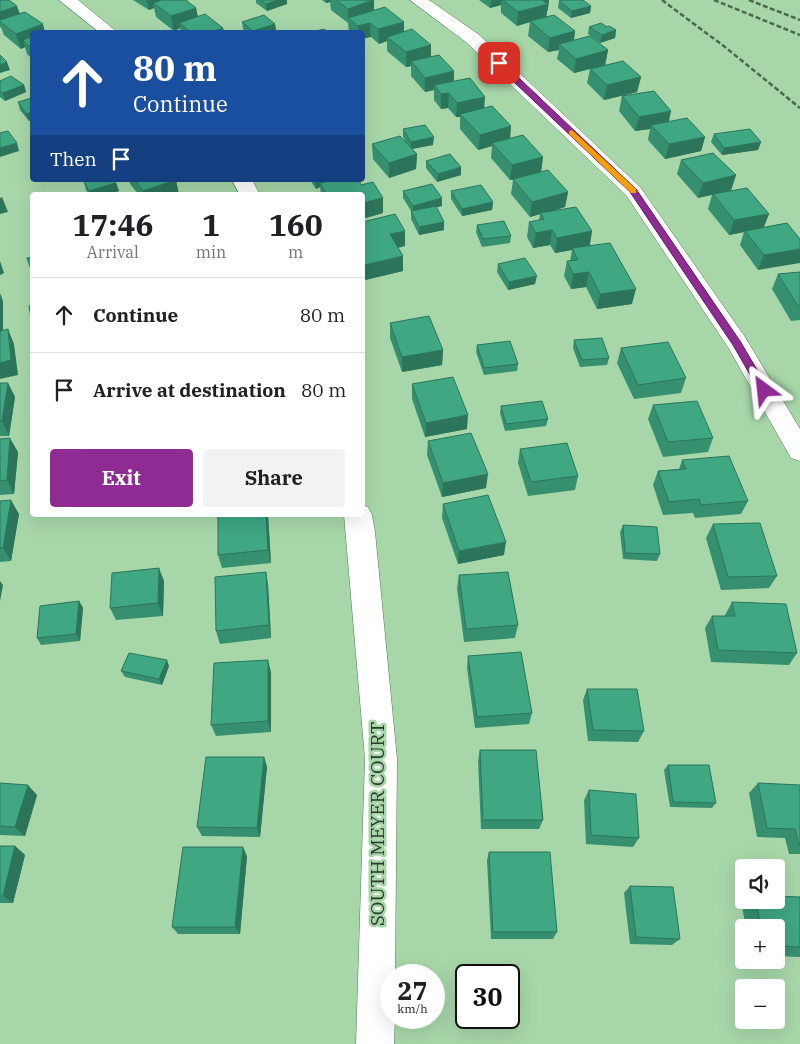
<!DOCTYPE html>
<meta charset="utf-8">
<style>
body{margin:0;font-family:"IBM Plex Serif",serif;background:#f2f2f2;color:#202124;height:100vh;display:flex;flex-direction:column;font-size:19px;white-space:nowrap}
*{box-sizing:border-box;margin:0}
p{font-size:16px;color:#757577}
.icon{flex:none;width:28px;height:28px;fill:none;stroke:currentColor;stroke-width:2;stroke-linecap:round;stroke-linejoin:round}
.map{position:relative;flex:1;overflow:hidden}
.drawer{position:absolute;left:30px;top:192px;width:335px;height:325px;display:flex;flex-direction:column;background:#fff;border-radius:5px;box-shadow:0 5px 20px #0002}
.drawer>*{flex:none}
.hud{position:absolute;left:30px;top:30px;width:335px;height:152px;border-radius:5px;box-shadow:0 5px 20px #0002;background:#1a4fa0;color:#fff;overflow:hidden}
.tools{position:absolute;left:735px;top:859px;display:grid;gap:10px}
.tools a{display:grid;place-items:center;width:50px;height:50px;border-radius:5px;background:#fff;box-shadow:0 5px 20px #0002;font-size:25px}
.speed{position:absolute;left:380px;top:964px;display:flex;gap:10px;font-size:25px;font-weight:700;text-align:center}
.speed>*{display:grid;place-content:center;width:65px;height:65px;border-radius:50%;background:#fff;box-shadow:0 5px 20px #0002;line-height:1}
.speed small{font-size:12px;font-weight:400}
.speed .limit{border:2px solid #111;border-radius:8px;background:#fff;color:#111}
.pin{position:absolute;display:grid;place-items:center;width:42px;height:42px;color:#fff;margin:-21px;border-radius:10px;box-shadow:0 2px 8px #0006}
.me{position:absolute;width:55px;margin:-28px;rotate:330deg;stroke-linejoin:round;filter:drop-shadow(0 0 4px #0008)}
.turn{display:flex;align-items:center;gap:18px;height:105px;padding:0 20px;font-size:22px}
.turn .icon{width:65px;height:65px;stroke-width:2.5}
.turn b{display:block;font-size:35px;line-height:42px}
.then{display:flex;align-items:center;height:48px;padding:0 20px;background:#0003;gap:10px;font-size:19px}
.eta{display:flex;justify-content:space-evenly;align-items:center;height:85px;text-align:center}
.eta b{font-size:30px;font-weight:800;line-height:35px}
.button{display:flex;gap:10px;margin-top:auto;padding:10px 20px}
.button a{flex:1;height:58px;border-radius:5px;background:#8f2c93;color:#fff;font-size:20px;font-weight:800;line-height:58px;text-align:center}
.button a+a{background:#f2f2f2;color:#202124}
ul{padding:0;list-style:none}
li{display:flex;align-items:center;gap:15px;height:75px;padding:0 20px;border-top:1px solid #e0e0e0}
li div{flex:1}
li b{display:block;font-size:19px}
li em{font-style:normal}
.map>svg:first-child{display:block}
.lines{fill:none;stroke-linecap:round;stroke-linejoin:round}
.minor-casing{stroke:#4e7b52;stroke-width:1}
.minor{fill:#fff;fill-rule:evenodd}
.rail{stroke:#4c684d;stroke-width:2.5;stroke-dasharray:5 2.5;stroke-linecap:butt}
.wall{fill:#369070}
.shaded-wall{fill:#2c755b}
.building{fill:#3fa782;stroke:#2c755b}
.route{fill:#8f2c93;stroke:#5d1d60}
.slow{fill:#f59e0b}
.labels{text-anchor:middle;stroke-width:5;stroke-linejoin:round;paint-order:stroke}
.near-street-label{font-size:19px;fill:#283c29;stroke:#a7d7a9}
</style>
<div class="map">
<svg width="800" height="1044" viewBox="0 0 800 1044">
<rect width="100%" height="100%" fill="#a7d7a9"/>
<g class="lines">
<defs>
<path id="minor" d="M59,0H78L117,32H99Z
M410,0H429L478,34L640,187L745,337L800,429V461L791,458L728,347L626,195L466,42Z
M232,180H252L260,195H240Z
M362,505L368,507L372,515L375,532L397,759L395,975H391V1018H395L394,1044H356L365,759L344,515H362Z"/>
</defs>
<!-- minor casing -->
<use href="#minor" class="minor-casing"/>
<!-- minor -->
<use href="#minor" class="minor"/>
<!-- rail -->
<path class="rail" d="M662,0L725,47L800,108
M714,0L800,35
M749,0L800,20"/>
</g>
<!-- wall -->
<path class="wall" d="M0,0L20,13L45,32H52H32V59L27,54L25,47L21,49L4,35L1,27L0,28Z
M133,0H186L196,8L198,17L223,28L224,32H181L180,28L174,31L156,17L154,8L149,10Z
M256,0H287V4L267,11L256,3Z
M322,0H374V10L404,32L431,45V57L454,71V81L484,108L510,138L543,157L541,172L568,192L565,207L553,211L592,231L590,246L632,304L597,309L586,287L571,289L564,276L567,261H570L572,250L555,253L550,245L533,248L527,237L529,222L539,220L540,214L530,217L511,194L513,180H510L491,158L492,146L478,150L460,129V117H456L448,108L441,109L434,100V90L425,92L411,76V66L406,67L387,51V41L379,44L371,37L362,32H349L348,23L331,10L330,2L326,3Z
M479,0H549L548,10L547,11L546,17L575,31L574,40L608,50L605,65L641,77L637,92L604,100L587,83L590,69L574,73L557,59L559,50L548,52L528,36L530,22L517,26L501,13V5L490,8Z
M559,1L591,6L590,13L571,18L558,8Z
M242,22L275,24L276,31L272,32H239L245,31L243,29Z
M589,27L616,30L615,38L600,43L588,34Z
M0,81L24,85L26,92L5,101L0,97Z
M622,96L669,122L705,137L701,151L665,159L648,140L650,129L635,131L619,111Z
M32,98L29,121L20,110L18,102Z
M403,129L433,145L412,149L417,154L416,169L389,178L373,159L372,144L408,146L403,137Z
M714,134L761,142L758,150L722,155L711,142Z
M681,160L736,175L731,190L769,214L764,227L787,223L758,270L740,245L744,232L729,235L708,209L712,195L698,198L677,174Z
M426,161L461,175L437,182L426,168Z
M129,180H176L179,195H139L130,184Z
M310,180H359L361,185L383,198V213L362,219V195H321L320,187L316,189Z
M84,182L116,183L119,191L105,195H89L86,190Z
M403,191L442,206L436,207L444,230L419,235L411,219V211L403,198Z
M451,191L493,202L492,210L462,216L451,199Z
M362,222L405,246L398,248L403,271L365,280L362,275Z
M477,225L511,236L510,243L482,247L476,232Z
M498,264L535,284L508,290L497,272Z
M800,272V320L791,321L772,289L778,274Z
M390,323L443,350L442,365L402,372L390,338Z
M574,340L609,358L607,365L580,367L573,348Z
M477,345L518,364L517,371L484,375L476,352Z
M621,348L686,378L681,393L634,399L617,363Z
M0,383H8L15,397L9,436H0Z
M412,384L467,429L425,437L412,399Z
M653,405L713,438L708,452L663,457L648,419Z
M501,406L548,419L546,426L505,431L500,413Z
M0,439L18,452L14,494L0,495Z
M428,441L486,488L442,497L427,455Z
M520,449L578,476L575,490L528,496L518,463Z
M682,460L748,501L741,514L695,518L693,513L663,515L653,485L658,471L679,469Z
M0,501L19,514L11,561L0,562Z
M443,504L504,555L458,564L442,518Z
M218,515H268L271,563L222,568L218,555Z
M713,524L777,576L769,588L721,590L706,538Z
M623,525L660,554L657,561L623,559L620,532Z
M266,572L268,585L271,638L220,644L216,631Z
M459,575L518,625L515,638L464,642L457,588Z
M164,581L163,616L116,620L110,608Z
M79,601L83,608L80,641L41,645L37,638Z
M732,602L797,653L789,665L711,662L705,628L712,616H725V615Z
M468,656L532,713L529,724L475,728L467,668Z
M169,666L162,685L125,677L121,671Z
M271,672V732L216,736L211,725Z
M587,689L644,731L638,742L588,741L583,700Z
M480,750L543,820L539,829H481L478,761Z
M264,757L267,767L260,837L202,836L197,827Z
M668,765L716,803L712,808L670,807L664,770Z
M0,783L37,795L25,836L0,835Z
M758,783L800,785V854H789L785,838L757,837L749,793Z
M589,790L639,838L633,847L586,844L584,800Z
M0,846H15L25,855L13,903H0Z
M489,852L557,932L553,939H491L487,860Z
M247,856L240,934H178L172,927Z
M630,886L680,939L672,945L630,944L624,893Z
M800,897V957L776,956V928H746L742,906L749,900H776Z"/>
<!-- shaded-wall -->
<path class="shaded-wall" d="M146,0H172L153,3L154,8L149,10Z
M278,0H287V4L267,11L266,4Z
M326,0H330V2L326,3Z
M374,0V14L348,18V23V9Z
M491,0H502L501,5L490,8Z
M540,0H549L546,18L530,21V22L517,26L518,12Z
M17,6L22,20L0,22V12Z
M591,6L590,13L571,18L572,11Z
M196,8L199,22L179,23L180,28L174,31L171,16Z
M404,22V36L387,37V41L379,44L378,29Z
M370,23L371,37L362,39V32H359L358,26Z
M43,24L45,32H32V44L23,40L25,47L21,49L16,34Z
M275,24L276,31L272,32H254L253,31Z
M223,28L224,32H211Z
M616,30L615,38L600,43L602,35Z
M575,31L573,46L559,44V50L548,52L550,38Z
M431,45V59L411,61V66L406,67V52Z
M608,50L605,65L574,73L576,59Z
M7,62L10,70L0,73V65Z
M454,71L453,86L434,85V90L425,92V78Z
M641,77L637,92L604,100L607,85Z
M24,85L26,92L5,101L3,93Z
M449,93L448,108L441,109V94Z
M485,97L484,111L460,114V117H456L457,103Z
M671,111L668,126L651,125L650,129L635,131L639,117Z
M32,112V120L29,121L26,114Z
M511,126L510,141L492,143V146L478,150L480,135Z
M434,137L433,145L411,149V142Z
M705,137L701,151L665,159L669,144Z
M761,142L758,150L722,155L724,148Z
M17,143L19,151L0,157V148Z
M417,154L416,169L389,178V163Z
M543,157L541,172L510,180L512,165Z
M461,167V175L437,182L438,174Z
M736,175L731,190L698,198L703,183Z
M176,180L179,195H144L143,191Z
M315,180H347L320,183V187L316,189Z
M116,183L119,191L105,195H90L89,191Z
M568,192L565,207L530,217L532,202Z
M2,197L8,212L0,214V198Z
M383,198V213L362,219V203Z
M442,198V206L413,213V206Z
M493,202L492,210L462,216V209Z
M769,214L763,228L745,231L744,232L729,235L734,220Z
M444,222V230L419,235V227Z
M552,230L550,245L533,248L536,233Z
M405,231V246L390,249V234Z
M592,231L589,246L572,248V250L555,253L557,238Z
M800,249V263L758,270L764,255Z
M403,256V271L365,280V265Z
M0,261L4,273L0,275Z
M589,272L586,287L571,289L573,274Z
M537,276L535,284L508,290L509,282Z
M636,289L632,304L597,309L600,294Z
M0,293L3,301V333H0Z
M8,329L14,344L18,375L0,379V363Z
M443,350L442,365L402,372V357Z
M8,383L15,397L9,436L2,421Z
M468,415L467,429L425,437L426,423Z
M10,438L18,452L14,494L7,480Z
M488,474L486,488L442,497L443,483Z
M11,500L19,514L11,561L3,548Z
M266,515H268L271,563L268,550Z
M506,542L504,555L458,564L459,551Z
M159,568L164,581L163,616L158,603Z
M266,572L268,585L271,638L269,625Z
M0,581L3,585L0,601Z
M79,601L83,608L80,641L76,634Z
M167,660L169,666L162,685L159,679Z
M268,660L271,672V732L268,721Z
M264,757L267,767L260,837L257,828Z
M28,785L37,795L25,836L15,827Z
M15,846L25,855L13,903L3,896Z
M243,847L247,856L240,934L235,927Z"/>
<!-- building -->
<path class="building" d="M0,0H9L17,6L0,12Z
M162,0H186L196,8L171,16L153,3Z
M261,0H278L266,4Z
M336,0H373L348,9Z
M503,0H542L548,4L518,12Z
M563,0H583L591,6L572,11L559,1Z
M385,7L404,22L378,29L370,23L358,26L348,18Z
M25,12L43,24L16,34L0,22V20Z
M205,14L223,28L211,32H191L179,23Z
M264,15L275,24L253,31L242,22Z
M554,15L575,31L550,38L530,21Z
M601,23L607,27L609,26L616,30L602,35L589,27Z
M324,29L328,32H312Z
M412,29L431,45L406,52L387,37Z
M246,30L248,32H239Z
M32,36V49L23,40Z
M590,36L608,50L576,59L559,44Z
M0,55L7,62L0,65Z
M439,55L454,71L425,78L411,61Z
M623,61L641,77L607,85L590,69Z
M11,76L24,85L3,93L0,91V81Z
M470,78L485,97L457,103L449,93L441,94L434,85Z
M654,91L671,111L639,117L622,96Z
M32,98V112L26,114L18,102Z
M492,106L511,126L480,135L460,114Z
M687,118L705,137L669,144L651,125Z
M425,125L434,137L411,142L403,129Z
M750,129L761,142L724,148L714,134Z
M8,131L17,143L0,148V133Z
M523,135L543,157L512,165L492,143Z
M400,136L417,154L389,163L372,144Z
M713,153L736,175L703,183L681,160Z
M450,154L461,167L438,174L426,161Z
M548,170L568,192L532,202L513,179Z
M91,180H114L116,183L89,191L84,182Z
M135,180H176L143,191Z
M334,180H359L361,185L373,182L383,198L362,203V195H327L320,183Z
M432,184L442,198L413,206L403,191Z
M481,185L493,202L462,209L451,191Z
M747,188L769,214L734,220L713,194Z
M436,206L444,222L419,227L411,211Z
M576,207L592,231L557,238L552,230L536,233L529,222L544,219L540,213Z
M395,214L405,231L390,234L403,256L365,265L362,261V222Z
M504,221L511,236L483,239L477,225Z
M787,223L800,239V249L764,255L745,231Z
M610,243L636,289L600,294L589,272L573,274L567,261L578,260L572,248Z
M32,257V272L27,258Z
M525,258L537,276L509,282L498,264Z
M800,272V306H798L778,274Z
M32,305V324L29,306Z
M429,316L443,350L402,357L390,323Z
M8,329L11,360L0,363V331Z
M602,338L609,358L582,360L574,340Z
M510,341L518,364L484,368L477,345Z
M668,342L686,378L638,385L621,348Z
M453,377L468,415L426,423L412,384Z
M0,383H8L2,421H0Z
M542,401L548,419L506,424L501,406Z
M697,401L713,438L668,442L653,405Z
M471,433L488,474L443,483L428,441Z
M10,438L7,480L0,481V439Z
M567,443L578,476L531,482L520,449Z
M729,456L748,501L701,505L699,499L669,502L658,471L686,469L682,460Z
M488,495L506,542L459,551L443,504Z
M11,500L3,548H0V501Z
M218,515H266L268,550L218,555Z
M760,523L777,576L728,577L713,524Z
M623,525L657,527L660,554L625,553Z
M159,568L158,603L110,608L112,573Z
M266,572L269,625L216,631L215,577Z
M508,572L518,625L466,629L459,575Z
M79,601L76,634L37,638L40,606Z
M732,602L786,604L797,653L718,650L712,616H735Z
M521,652L532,713L477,717L468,656Z
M129,653L167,660L159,679L121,671Z
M268,660V721L211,725L214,663Z
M587,689H637L644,731L593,730Z
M480,750H536L543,820H483Z
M206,757H264L257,828L197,827Z
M668,765H709L716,803L673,802Z
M0,783L28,785L15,827L0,826Z
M758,783L800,785V845H799L795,829L767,828Z
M589,790L636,794L639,838L591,835Z
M0,846H15L3,896H0Z
M183,847H243L235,927H172Z
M489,852H550L557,932H493Z
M630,886L673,887L680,939L636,937Z
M776,896L800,897V947L776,946V928H761L756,900H776Z"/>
<!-- route -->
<path class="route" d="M496,61H501L636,189L740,341L769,390L767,392H760L733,345L630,192L496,65Z"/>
<!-- slow -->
<path class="slow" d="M572,130L636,189V193H631L569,134V131Z"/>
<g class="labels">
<!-- near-street labels -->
<g class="near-street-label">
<text transform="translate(377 824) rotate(-90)" y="7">SOUTH MEYER COURT</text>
</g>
</g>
</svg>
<div class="tools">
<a><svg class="icon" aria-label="sound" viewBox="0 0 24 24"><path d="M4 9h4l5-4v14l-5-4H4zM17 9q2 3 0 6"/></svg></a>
<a>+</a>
<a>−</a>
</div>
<div class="speed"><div>27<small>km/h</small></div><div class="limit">30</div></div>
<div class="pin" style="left:499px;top:63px;background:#d93025"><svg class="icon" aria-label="arrive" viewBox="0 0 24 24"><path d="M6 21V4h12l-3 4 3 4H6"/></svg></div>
<svg class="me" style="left:764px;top:390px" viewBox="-20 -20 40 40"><path d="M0-17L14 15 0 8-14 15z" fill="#8f2c93" stroke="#fff" stroke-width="4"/></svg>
<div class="hud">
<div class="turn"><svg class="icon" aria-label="ahead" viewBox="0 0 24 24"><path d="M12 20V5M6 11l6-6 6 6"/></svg><div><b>80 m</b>Continue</div></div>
<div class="then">Then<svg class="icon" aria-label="arrive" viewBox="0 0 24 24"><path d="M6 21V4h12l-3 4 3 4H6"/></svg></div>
</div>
<section class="drawer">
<div class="eta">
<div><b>17:46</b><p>Arrival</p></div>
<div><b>1</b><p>min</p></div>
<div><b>160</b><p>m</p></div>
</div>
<ul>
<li><svg class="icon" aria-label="ahead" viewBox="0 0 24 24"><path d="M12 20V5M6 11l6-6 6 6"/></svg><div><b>Continue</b></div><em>80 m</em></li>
<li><svg class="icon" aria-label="arrive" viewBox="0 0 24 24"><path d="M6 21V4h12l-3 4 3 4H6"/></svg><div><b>Arrive at destination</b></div><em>80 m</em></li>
</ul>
<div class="button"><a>Exit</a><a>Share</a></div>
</section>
</div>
